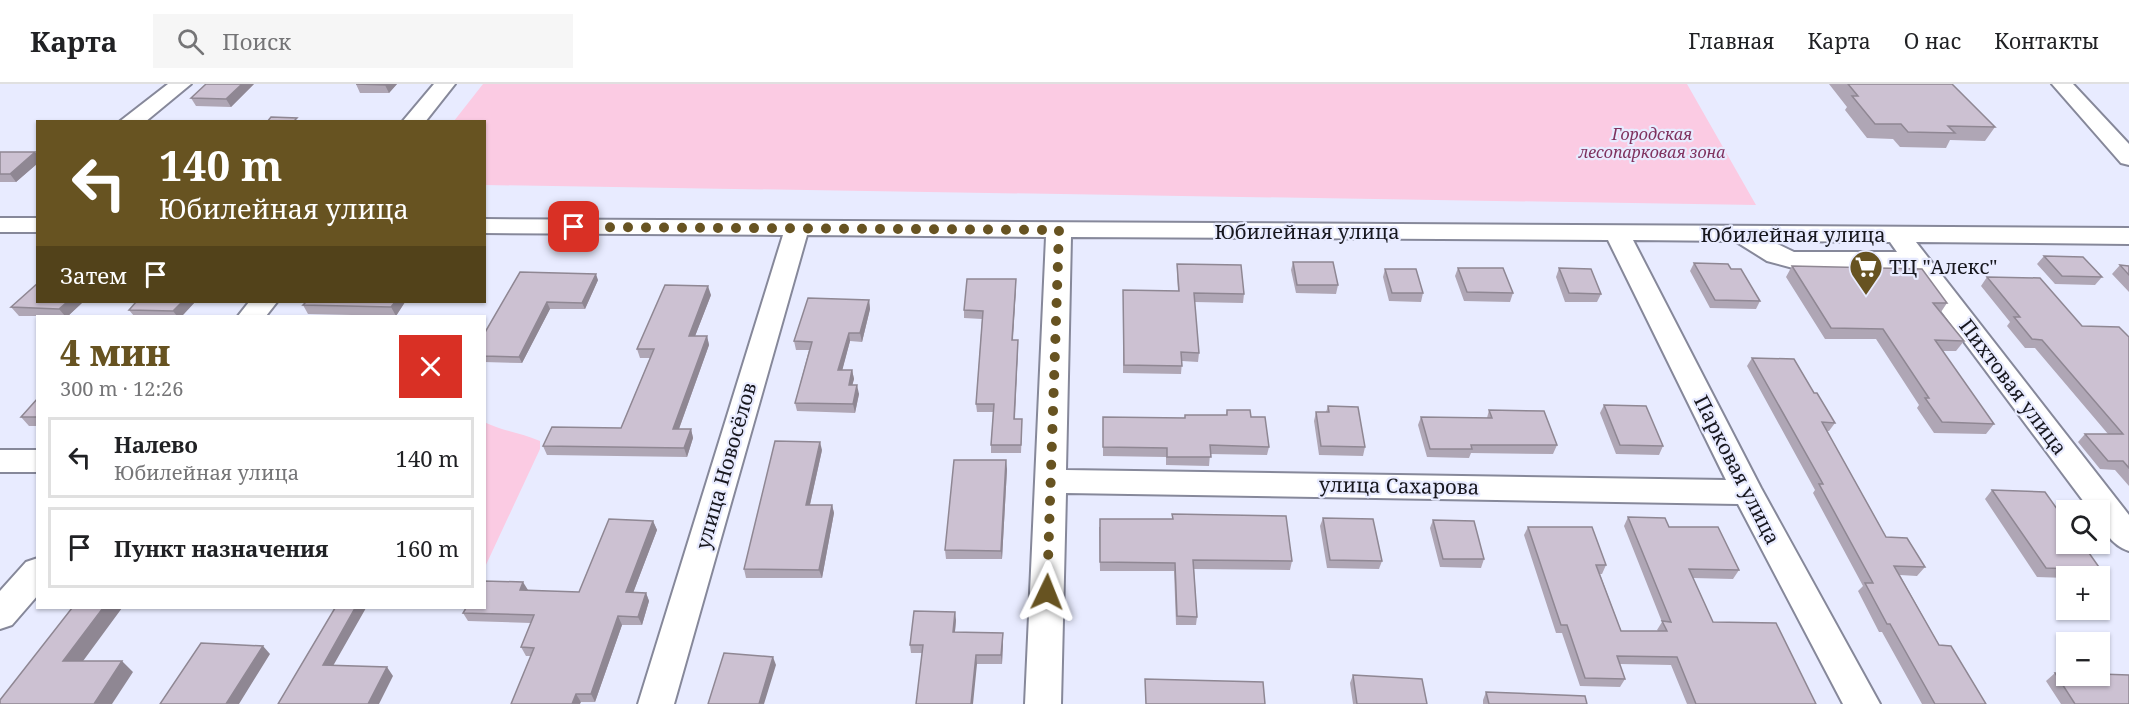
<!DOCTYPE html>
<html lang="ru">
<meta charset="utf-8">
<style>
body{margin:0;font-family:"Noto Serif",serif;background:#f6f6f6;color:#202124;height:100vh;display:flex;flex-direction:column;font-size:22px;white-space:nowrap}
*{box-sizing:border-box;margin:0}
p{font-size:20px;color:#757577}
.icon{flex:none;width:33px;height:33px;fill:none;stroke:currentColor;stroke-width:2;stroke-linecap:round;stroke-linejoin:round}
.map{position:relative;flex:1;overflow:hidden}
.panel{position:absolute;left:36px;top:231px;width:450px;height:294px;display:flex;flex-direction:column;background:#fff;border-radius:0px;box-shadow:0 2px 4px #0004}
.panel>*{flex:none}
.top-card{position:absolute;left:36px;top:36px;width:450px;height:183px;border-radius:0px;box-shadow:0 2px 4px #0004;background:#675321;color:#fff;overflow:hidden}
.fabs{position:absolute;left:2056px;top:416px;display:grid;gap:12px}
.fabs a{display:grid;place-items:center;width:54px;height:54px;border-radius:0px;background:#fff;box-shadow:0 2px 4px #0004;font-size:30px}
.pin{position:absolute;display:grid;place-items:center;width:51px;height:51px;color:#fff;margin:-26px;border-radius:12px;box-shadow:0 3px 9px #0006}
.me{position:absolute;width:66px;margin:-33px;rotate:2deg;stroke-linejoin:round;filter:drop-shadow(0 0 4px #0008)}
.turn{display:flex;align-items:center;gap:21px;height:126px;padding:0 24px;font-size:27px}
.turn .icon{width:78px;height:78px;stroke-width:2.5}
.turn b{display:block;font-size:42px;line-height:51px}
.then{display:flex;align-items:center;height:57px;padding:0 24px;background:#0003;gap:12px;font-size:22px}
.round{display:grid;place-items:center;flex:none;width:63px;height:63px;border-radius:0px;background:#f6f6f6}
.summary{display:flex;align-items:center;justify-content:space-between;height:102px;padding:0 24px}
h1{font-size:36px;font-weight:800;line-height:45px;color:#675321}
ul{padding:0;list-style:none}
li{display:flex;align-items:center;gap:18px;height:81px;margin:0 12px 9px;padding:0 12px;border:3px solid #e0e0e0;border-radius:0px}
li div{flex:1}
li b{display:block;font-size:22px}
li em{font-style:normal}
header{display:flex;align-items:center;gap:36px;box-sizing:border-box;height:84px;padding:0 30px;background:#fff;border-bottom:2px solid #e0e0e0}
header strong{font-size:28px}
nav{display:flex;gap:33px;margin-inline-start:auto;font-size:21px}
.search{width:420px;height:54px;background:#f6f6f6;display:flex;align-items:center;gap:15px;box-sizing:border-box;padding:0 21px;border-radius:0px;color:#757577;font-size:22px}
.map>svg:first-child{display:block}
.green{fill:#fbcbe3}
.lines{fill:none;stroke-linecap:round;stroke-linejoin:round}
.minor-casing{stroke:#86889a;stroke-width:4}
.minor{fill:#fff;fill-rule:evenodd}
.wall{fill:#afa6b5}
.shaded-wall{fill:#8f8793}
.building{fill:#ccc1d2;stroke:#8f8793;stroke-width:1.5}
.route{stroke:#675321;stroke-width:10;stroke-dasharray:0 18}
.labels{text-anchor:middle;stroke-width:4.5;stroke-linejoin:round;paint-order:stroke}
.far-park-label{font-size:16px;font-style:italic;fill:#7f325f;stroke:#e8ebff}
.street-label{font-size:20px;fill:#17171e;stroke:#e8ebff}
.poi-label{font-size:20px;fill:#17171e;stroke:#e8ebff;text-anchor:start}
</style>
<header>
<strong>Карта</strong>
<div class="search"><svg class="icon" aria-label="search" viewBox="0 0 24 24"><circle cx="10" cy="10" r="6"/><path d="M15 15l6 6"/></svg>Поиск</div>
<nav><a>Главная</a><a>Карта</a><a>О нас</a><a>Контакты</a></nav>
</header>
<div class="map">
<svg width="2129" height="620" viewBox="0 0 2129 620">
<rect width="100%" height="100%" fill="#e8ebff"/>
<!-- green -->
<path class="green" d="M483,0H1687L1756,121L485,101L484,38L454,37Z
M484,338C502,347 522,349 540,357V365L485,483Z"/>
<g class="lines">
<defs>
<path id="minor" d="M168,0H191L145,38H119Z
M434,0H455L425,38H402Z
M2052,0H2073L2129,60V81L2121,79Z
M0,134H38V148H0Z
M484,135L2129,144V160L1916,158L2129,431V467C2111,461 2100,444 2100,426H2090L1909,184H1793L1767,177L1735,157L1633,156L1761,404L1880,620H1843L1738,420L1066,409L1061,620H1025L1046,153L807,151L674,620H638L783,151L484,149ZM1071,153L1608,156L1726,396L1066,386ZM1771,157L1890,158L1897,168H1794Z
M249,218H277L266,232H238Z
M0,366H38V388H0Z
M38,474V511L12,541L0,545V507L26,478Z"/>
</defs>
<!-- minor casing -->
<use href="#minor" class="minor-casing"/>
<!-- minor -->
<use href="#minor" class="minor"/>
</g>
<!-- wall -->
<path class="wall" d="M254,0L231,23L196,22L191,14Z
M356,0H397L389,9H360Z
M1829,0H1952L1995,43L1985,57L1950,56L1946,64L1900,63L1893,55L1867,54L1845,26L1847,23Z
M0,68H35L38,72V79L16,98H0Z
M2044,172L2102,193L2095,201L2055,200L2037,180Z
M1293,178L1338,201L1336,210L1296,209L1291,186Z
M1694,179L1731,185L1760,217L1756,225L1710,224L1690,187Z
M1177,180L1244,210L1243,219L1194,218L1199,269L1198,278L1182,277L1181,290L1123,289V206L1178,207L1177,189Z
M2120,181L2129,182V208L2112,190Z
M1792,182L1947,219L1941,228L1964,257L1956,267H1942L1994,340L1986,350L1934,349L1917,324L1919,321L1876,255H1825L1786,193Z
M1458,184L1513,209L1510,218L1464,217L1455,192Z
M1559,184L1601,210L1597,218H1565L1556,193Z
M1385,185L1423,209L1421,218L1389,217L1383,193Z
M520,188L598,196L585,225H550L522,279L484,278V250Z
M1987,193L2082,242L2129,253V402L2115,386L2100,385L2078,358L2085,350H2108L2035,264H2025L2007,242L2010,238L1981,202Z
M1016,203L1013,256H1018V264L1015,335L1022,343L1021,369H991V361L993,328H977L976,320L982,235L964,234V226Z
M711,211L695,252H707L709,261L679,345H691L693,354L687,373L547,371L543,362L621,344L650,274H640L637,265Z
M869,216L870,225L862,258L850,257L842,286H852L854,295L852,301L859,310L855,329L797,327L795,319L809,266H796L794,257Z
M38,218H83L68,232H19L11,223Z
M195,218L182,232H134L129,226Z
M306,218H405L396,232L308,230L303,221Z
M1752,274L1814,309L1835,339L1829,347H1827L1886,453L1925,483L1917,492L1900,491L1939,561L1986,620H1922L1882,548H1879L1858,507L1863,502L1813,409L1815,406L1747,282Z
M38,314V342H29L21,333Z
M1604,321L1663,362L1659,371L1616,370L1600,329Z
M1328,322L1365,363L1363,372L1319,371L1314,337L1316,328H1326Z
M1227,326L1251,333L1269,363L1267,371L1210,370L1209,382L1166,381V373L1103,372V333L1185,334V331H1226Z
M1489,326L1557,361L1553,370L1471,369L1469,374L1427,373L1418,341L1421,333L1487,334Z
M822,366L810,421H832L834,429L822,494H746L744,485Z
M1007,385L1002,475H946L945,466Z
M1992,406L2101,486L2095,492H2067V494L2037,493L1985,415Z
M1172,430L1292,477L1290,486L1194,485L1197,533L1196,541H1176L1174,487H1100L1099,443L1172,435Z
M1628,433L1669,443L1739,486L1733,495L1693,494L1713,538L1816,620H1687L1671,581L1620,580L1625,595L1620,603L1580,602L1562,549H1556L1524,451L1528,443L1606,481L1602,490H1600L1621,547H1658L1657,546L1662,538L1624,442Z
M1323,434L1382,477L1379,485L1327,484L1320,442Z
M1433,436L1484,475L1481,484L1440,483L1430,444Z
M653,437L657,446L633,509H646L649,517L642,541H622L595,618H581L530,572H526L521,563L531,539L468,537L463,529L579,508Z
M956,536L955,548L1003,549V557L1002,580H977L922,569H911L910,561Z
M2055,589L2129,620H2061L2046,597Z
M1353,591L1427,620H1353L1350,599Z
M1486,608L1587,620H1483V616Z"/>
<!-- shaded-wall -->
<path class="shaded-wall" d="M242,0H254L231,23L226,15Z
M386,0H397L389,9L385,1Z
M35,68L38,72V79L16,98L10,90Z
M596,190L598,196L585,225L582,219Z
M1016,195V203L1012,264V256Z
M708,202L711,211L692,260L689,252Z
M869,216L870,225L862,258L860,249Z
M67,218H83L68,232H65L59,225Z
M182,218H195L182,232H177L173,227Z
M395,218H405L396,232L391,223Z
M547,218L550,225L522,279L519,273Z
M849,249L850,257L840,295L838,286Z
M707,252L709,261L676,353L673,345Z
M1018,256V264L1014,343V335Z
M852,286L854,295L850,310L849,301Z
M857,301L859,310L855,329L853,320Z
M691,345L693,354L687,373L684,364Z
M820,358L822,366L808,429L806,421Z
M1006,376L1007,385L1002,475L1001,467Z
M832,421L834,429L822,494L819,486Z
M653,437L657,446L630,517L626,508Z
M523,498L528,506H520Z
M646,509L649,517L642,541L638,533Z
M103,524H122L75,588L63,577Z
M355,524H366L329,589L323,581Z
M955,528L956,536L954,557L953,548Z
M618,532L622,541L595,618L591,610Z
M1003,549V557L1002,580L1001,571Z
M263,562L270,570L239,620H226Z
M976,571L977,580L973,620H971Z
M773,573L776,581L764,620H759Z
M122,577L133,588L112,620H94Z
M387,583L393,592L379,620H368Z
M576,610L581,618L580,620H572Z"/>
<!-- building -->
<path class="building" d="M206,0H242L226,15L191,14Z
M356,0H386L385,1Z
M1848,0H1952L1995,43L1948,42L1955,49L1908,48L1901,40H1875L1852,12H1858Z
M271,33L297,34L293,38H267Z
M0,68H35L10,90H0Z
M2044,172L2083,173L2102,193L2062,192Z
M1293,178H1333L1338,201H1297Z
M1694,179L1728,180L1731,185H1741L1760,217L1715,216Z
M1177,180L1241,181L1244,210L1194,209L1199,269L1181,268L1182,282L1124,281L1123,206L1179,207Z
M2120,181L2129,182V191Z
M1792,182L1922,185L1947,219H1933L1964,257L1935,256L1994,340L1942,338L1925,314H1929L1883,245L1831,244Z
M1458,184H1503L1513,209L1467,208Z
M1559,184L1591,185L1601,210L1569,209Z
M1385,185H1416L1423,209H1392Z
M520,188L596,190L582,219L547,218L519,273L484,272V250Z
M1987,193L2040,194L2082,242L2119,243L2129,253V384L2123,377H2108L2085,350H2123L2042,256L2032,255L2014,233H2020Z
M967,195H1016L1012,256H1018L1014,335H1022L1021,361H991L994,320H976L983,227L964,226Z
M38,199V218H67L59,225L11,223Z
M665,201L708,202L689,252H707L673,345H691L684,364L543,362L552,343L621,344L654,265H637Z
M808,214L869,216L860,249H849L838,286H852L849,301H857L853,320L795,319L812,258L794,257Z
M136,218H182L173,227L129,226Z
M306,218H395L391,223L303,221Z
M1752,274L1794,275L1814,309H1817L1835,339L1822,338L1886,453L1907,454L1925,483L1894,482L1939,561L1951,562L1986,620H1935L1890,540H1887L1865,499H1873L1819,400H1823Z
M38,314V333H21Z
M1604,321L1646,322L1663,362L1620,361Z
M1328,322L1358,323L1365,363L1321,362L1316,328H1329Z
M1227,326H1250L1251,333H1265L1269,363L1210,361L1211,373H1167V364L1103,363V333L1185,334V331H1227Z
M1489,326L1544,327L1557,361H1471L1472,365H1430L1421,333L1492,334Z
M775,357L820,358L806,421H832L819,486L744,485Z
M954,376H1006L1001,467L945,466Z
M1992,406L2045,408L2067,439V459H2082L2101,486L2046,484Z
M1172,430L1286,432L1292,477L1193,476L1197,533L1177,532L1175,479L1100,478V435H1173Z
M1628,433L1665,434L1669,443H1718L1739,486L1689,485L1713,538L1776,539L1816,620H1696L1677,573L1617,572L1625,595L1585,594L1567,541H1561L1528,443H1592L1606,481H1596L1621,547H1667L1662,537L1671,538Z
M1323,434L1373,435L1382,477L1330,476Z
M609,435L653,437L626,508L646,509L638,533L618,532L591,610H576L572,620H511L534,564L521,563L534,531L463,529L466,524H484V497L523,498L520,506L579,508Z
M1433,436L1474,437L1484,475H1443Z
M72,524H103L63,577H122L94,620H0V616Z
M335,524H355L323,581L387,583L368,620H278Z
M914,527L955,528L953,548L1003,549L1001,571H976L971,620H916L923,561H910Z
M201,559L263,562L226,620H160Z
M724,569L773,573L759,620H708Z
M2055,589H2067V591H2100V590L2129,591V620H2075Z
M1353,591L1422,595L1427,620H1357Z
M1145,595L1263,598L1265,620H1146Z
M1486,608L1585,612L1587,620H1489Z"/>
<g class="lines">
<!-- route -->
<path class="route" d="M574,143L1059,146L1047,508"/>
</g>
<!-- icons -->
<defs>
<symbol id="supermarket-pin" viewBox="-11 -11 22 30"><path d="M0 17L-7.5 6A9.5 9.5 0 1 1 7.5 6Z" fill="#675321" stroke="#e8ebff"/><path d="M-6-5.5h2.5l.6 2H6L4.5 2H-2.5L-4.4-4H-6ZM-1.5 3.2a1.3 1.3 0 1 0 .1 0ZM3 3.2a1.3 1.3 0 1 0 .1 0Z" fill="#fff"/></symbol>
</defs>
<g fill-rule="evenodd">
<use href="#supermarket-pin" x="1847" y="164" width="38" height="52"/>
</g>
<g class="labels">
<!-- far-park labels -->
<g class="far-park-label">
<text x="1652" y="56">Городская<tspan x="1652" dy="18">лесопарковая зона</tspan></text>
</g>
<!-- street labels -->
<g class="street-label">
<text x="1307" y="155">Юбилейная улица</text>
<text x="1793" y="158">Юбилейная улица</text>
<text transform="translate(2013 303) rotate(53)" y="7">Пихтовая улица</text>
<text transform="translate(726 382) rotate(-74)" y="7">улица Новосёлов</text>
<text transform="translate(1737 386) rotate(63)" y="7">Парковая улица</text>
<text transform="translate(1399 402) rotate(1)" y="7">улица Сахарова</text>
</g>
<!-- poi labels -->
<g class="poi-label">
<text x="1889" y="190">ТЦ "Алекс"</text>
</g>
</g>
</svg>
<div class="fabs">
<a><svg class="icon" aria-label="search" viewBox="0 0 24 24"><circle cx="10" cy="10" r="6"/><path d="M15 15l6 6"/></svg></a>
<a>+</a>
<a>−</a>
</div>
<div class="pin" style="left:574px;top:143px;background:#d93025"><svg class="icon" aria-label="arrive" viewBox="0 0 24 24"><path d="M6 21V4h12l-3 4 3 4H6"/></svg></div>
<svg class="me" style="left:1047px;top:508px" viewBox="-20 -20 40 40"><path d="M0-17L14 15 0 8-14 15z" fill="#675321" stroke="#fff" stroke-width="4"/></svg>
<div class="top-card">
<div class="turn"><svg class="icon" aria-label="left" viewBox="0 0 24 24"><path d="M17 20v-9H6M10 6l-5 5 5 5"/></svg><div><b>140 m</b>Юбилейная улица</div></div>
<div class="then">Затем<svg class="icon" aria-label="arrive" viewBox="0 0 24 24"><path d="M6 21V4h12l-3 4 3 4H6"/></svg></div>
</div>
<section class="panel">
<div class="summary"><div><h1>4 мин</h1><p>300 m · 12:26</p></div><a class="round" style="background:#d93025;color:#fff"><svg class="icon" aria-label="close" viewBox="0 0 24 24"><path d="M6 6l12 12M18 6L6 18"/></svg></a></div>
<ul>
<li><svg class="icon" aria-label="left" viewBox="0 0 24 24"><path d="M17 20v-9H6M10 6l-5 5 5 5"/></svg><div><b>Налево</b><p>Юбилейная улица</p></div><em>140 m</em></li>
<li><svg class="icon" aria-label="arrive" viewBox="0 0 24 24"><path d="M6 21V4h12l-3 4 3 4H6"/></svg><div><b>Пункт назначения</b></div><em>160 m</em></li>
</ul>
</section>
</div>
